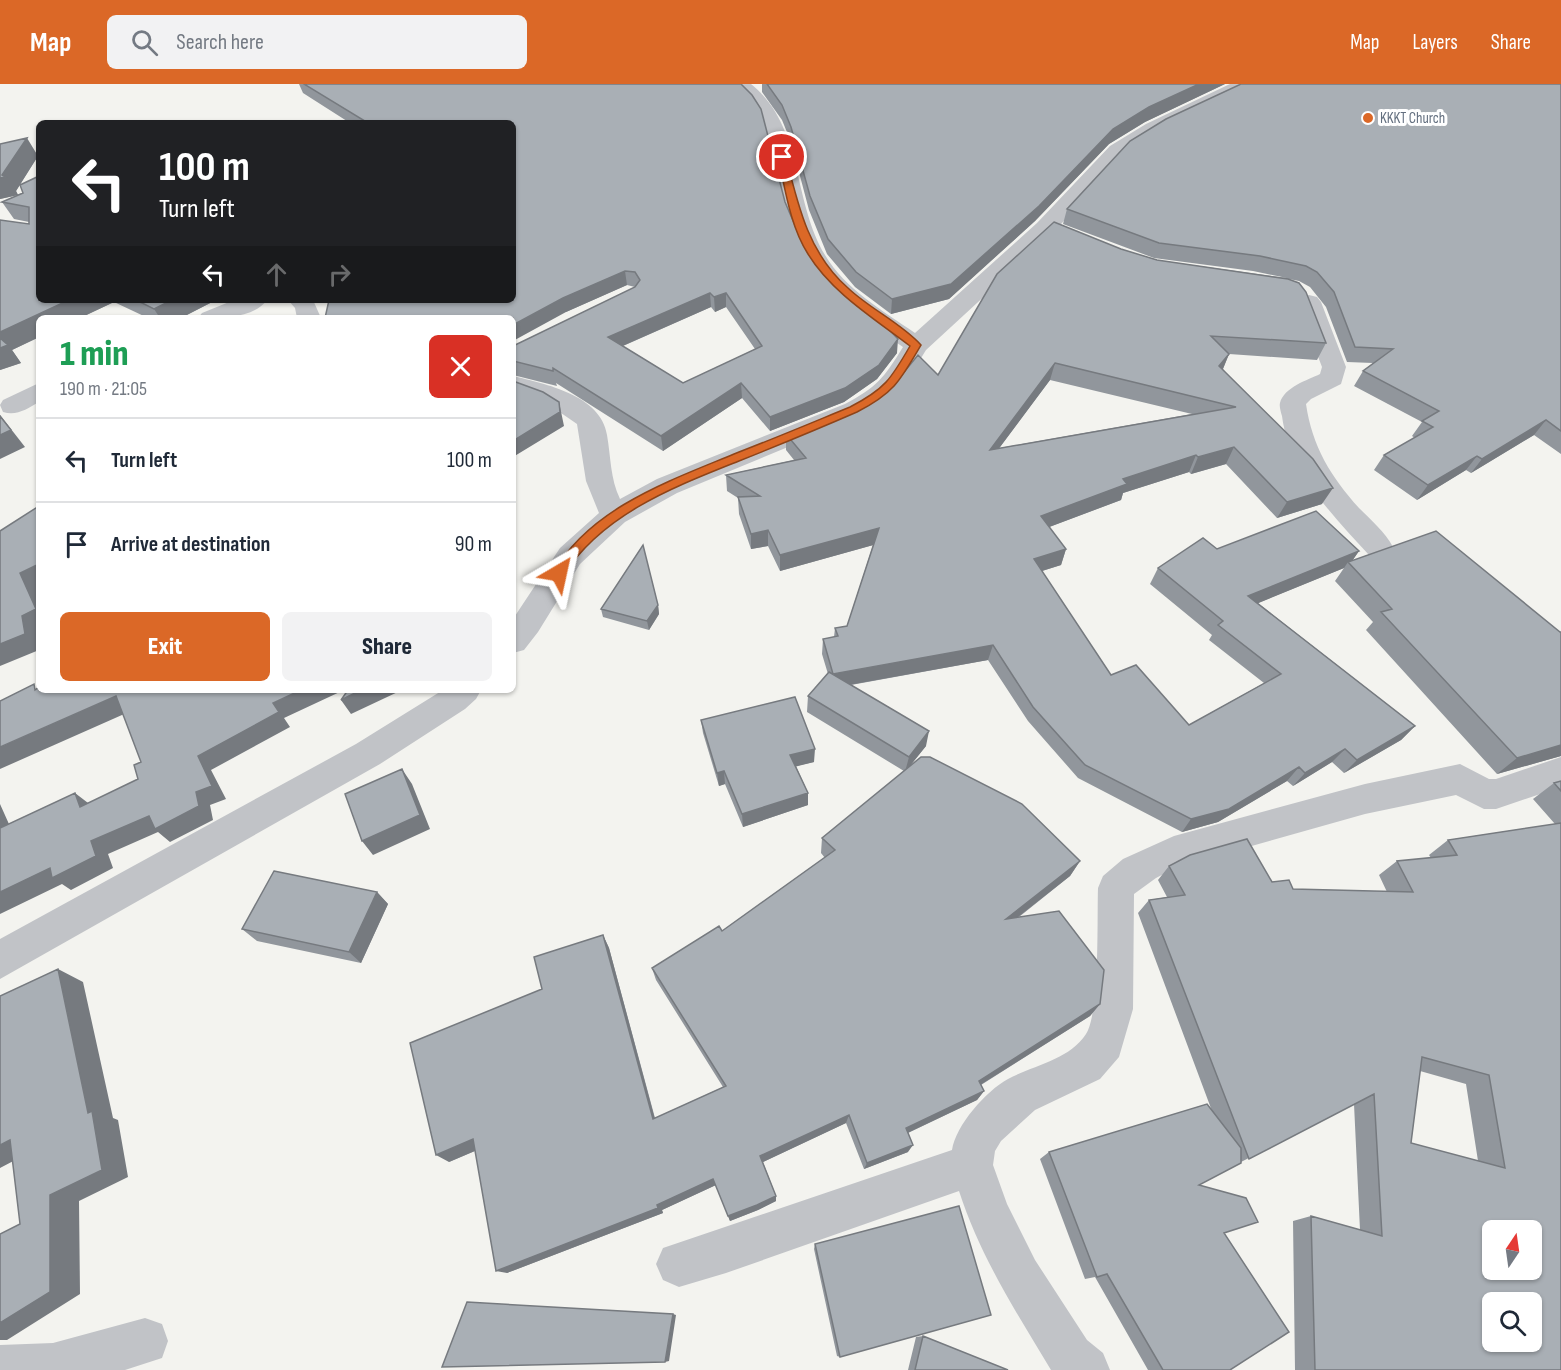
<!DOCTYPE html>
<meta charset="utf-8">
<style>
body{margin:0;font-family:"Sofia Sans Condensed",sans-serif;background:#f2f2f3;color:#1f2937;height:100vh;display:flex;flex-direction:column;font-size:22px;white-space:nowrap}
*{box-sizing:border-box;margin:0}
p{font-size:20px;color:#747a83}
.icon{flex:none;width:33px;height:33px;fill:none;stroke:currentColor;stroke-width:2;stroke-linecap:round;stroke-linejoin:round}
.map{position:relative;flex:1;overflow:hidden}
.panel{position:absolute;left:36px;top:231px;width:480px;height:378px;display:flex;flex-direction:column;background:#fff;border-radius:9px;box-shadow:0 2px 4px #0004}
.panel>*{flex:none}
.banner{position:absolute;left:36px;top:36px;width:480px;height:183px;border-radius:9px;box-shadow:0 2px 4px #0004;background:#202124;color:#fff;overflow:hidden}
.needle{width:39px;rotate:13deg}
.tools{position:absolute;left:1482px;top:1136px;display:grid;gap:12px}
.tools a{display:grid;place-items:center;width:60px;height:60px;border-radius:9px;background:#fff;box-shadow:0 2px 4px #0004;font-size:30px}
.pin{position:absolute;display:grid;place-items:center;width:51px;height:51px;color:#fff;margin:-26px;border:3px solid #fff;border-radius:50%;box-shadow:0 2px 6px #0007}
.me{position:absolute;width:66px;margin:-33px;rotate:36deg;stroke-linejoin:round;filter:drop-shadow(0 0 4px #0008)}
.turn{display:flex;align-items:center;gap:21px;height:126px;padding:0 24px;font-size:27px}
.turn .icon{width:78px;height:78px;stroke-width:2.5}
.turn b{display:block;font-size:42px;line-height:51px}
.lanes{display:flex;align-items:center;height:57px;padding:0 24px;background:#0003;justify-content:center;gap:30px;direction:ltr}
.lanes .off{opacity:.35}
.round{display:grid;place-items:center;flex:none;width:63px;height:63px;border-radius:9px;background:#f2f2f3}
.head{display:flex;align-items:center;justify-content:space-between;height:102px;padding:0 24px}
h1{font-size:36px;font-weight:800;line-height:45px;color:#1e9e55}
.button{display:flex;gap:12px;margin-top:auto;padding:12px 24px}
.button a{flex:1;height:69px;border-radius:9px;background:#db6827;color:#fff;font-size:24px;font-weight:800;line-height:69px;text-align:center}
.button a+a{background:#f2f2f3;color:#1f2937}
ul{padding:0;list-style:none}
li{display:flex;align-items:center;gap:18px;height:84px;padding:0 24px;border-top:2px solid #e0e1e3}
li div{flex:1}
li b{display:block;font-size:22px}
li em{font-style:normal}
header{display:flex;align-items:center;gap:36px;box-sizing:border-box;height:84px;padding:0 30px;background:#db6827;color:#fff}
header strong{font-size:28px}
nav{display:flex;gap:33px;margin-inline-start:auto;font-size:21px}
.search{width:420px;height:54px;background:#f2f2f3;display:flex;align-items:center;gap:15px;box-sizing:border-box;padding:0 21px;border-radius:9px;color:#747a83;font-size:22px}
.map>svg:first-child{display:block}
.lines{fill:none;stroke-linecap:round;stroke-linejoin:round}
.minor{fill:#c1c3c7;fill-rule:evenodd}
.wall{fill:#91969c;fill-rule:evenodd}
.shaded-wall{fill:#767a7f}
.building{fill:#a9afb5;stroke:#767a7f;stroke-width:1.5;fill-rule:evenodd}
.route{fill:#db6827;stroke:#8e4419;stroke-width:1.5}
.poi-dot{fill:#db6827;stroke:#fff;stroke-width:2}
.labels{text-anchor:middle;stroke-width:6;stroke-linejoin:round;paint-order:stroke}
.far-poi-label{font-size:15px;fill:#636f7f;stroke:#fff;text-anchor:start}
</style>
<header>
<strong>Map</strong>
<div class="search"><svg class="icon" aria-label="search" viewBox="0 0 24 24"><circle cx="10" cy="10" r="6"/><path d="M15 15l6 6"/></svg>Search here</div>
<nav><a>Map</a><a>Layers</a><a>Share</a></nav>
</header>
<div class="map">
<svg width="1561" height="1286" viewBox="0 0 1561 1286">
<rect width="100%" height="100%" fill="#f3f3ef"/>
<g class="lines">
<!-- minor -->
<path class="minor" d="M730,0H751C804,43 792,116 825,171C845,205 883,227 915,249L1037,139L1110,62L1146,40L1230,0H1254L1252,4L1160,48L1124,70L1053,149L926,266L904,302L889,318L863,332L677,409L625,438L580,480L538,548L524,566L513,569V535L560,464L599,429L586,397L577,340L548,320L513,308V292C545,300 601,311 607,351C611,374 610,394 620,415L657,395L845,320C877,303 884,294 903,263C853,228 803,194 787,132C778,100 774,69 763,38L754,23Z
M1309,211L1317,213L1321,218L1346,283L1341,300L1311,315L1306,320C1312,362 1331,393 1359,424C1371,436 1385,448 1393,463L1389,471L1379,474L1369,471C1333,432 1289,387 1282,332C1281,329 1279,322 1280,319C1284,303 1308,296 1320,290L1322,283L1297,218L1301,213Z
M234,216H267C253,235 219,234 198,234L202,229Z
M288,216H313L321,234H297L295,224Z
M39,299V318C27,325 17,332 3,328L0,321L3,316Z
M443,606H481L476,615L465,625L380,680L0,895V855L356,660Z
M1561,673V703L1496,725H1484L1456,711L1365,730L1177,783L1156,794L1134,810L1133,925L1119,973L1100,995L1035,1026L1001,1057L995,1067L993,1081L1007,1120L1035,1176L1087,1256L1103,1269L1110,1286H1051C1016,1228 980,1172 959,1107L726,1189L679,1203L663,1196L656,1180L663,1164L952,1066C956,1041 986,1007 1008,995C1034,981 1069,976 1086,950C1100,929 1097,833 1098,804L1103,792L1123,775L1174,752L1365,700L1460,680L1489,695H1496Z
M145,1234L162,1240L168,1257L162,1274L125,1286H0V1261L53,1259Z"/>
</g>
<!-- wall -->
<path class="wall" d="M299,0H741L785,118L803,160L831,195L897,269L877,295L844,318L770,347L742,314L663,367L556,299L557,302L513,291V262L635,203L627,201L566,228L513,39H350L303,9ZM711,223L715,228L726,223L755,265L683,299L623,262Z
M762,0H1225L1145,38L1109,60L1035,137L949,215L891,230L855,203L827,170L809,126L791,58L782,36L762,8Z
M1561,0V370L1534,351L1471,389L1466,386L1417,416L1374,386L1384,371L1415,354L1412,352L1422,338L1354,302L1363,287L1373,279L1347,278L1326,223L1310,203L1299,197L1289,195L1326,259L1317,276L1229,270L1223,285L1322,420L1277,434L1226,380L1191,390L1189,388L1123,409L1121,416L1049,443L1066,465L1061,481L1042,487L1111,591L1189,641L1264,599L1209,556L1212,551L1150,500L1158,484L1217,465L1359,467L1352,477L1560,548H1561V672L1497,690L1366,546L1373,538L1335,497L1344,484L1258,519L1415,642L1401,656L1344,689L1332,678L1293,702L1287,697L1218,738L1182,748L1078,694L1028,637L988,576L851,601L926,662L910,682L1080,777L1070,792L1019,833L1100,920L1090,932L981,1001L984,1007L977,1016L908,1049V1068L864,1085L846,1039L763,1078L776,1112V1117L758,1126L730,1137L716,1101L662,1126L663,1129L507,1189L475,1067L449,1078L542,905L603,851L609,864L655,1034L723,1003L656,896L652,884L722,847L825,774L821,769L822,754L904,687L807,628L808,612L828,590L822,570L823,555L834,553L835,544L847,542L873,461L780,487L768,462L751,465L739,430L738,414L727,407L726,391L794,376L786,366V350L938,291L1121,165L1157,176L1287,194L1253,187L1154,174L1063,140L1067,125ZM1050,296L1192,330L999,364Z
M0,60L38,72L16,107L18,111L23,109L39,92V216H216L181,234H148L114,218L12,266L21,279L0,286L29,138L14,135L2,118L18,111L0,115Z
M658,521L659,530L649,546L603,533L601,525Z
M701,636L814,678L796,682L808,709V721L743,743L725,700L719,702L703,649Z
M1561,697V1286H1295L1293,1137L1311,1132L1360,1146L1354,1020L1241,1078L1199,1101L1224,1149L1230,1286H1148L1095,1193L1085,1195L1040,1075L1049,1068L1212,1027L1138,829L1149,816L1167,813L1158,796L1169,782L1272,798L1293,805L1387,808L1379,791L1397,777L1431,774L1429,771L1448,756L1555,740L1533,715L1554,699ZM1420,987L1466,1000L1478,1077L1411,1059Z
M377,808L388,820L361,879L257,857L242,845Z
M815,1160L840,1273L837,1272L814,1165Z
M923,1252L1008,1286H908L916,1253Z"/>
<!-- shaded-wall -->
<path class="shaded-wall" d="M1199,0H1225L1145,38L1109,60L1035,137L949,215L891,230L892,215L1113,45L1149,23Z
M27,54L38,72L16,107L18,111L0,115V94Z
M625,187L627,201L566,228L513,257V241L563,214Z
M710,209L711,223L611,267L608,253Z
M726,209V223L715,228L714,213Z
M69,216H113L114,218L80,234H39V253L12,266L21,279L0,286V248Z
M172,216H216L181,234H160L154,225Z
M898,255L897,269L877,295L844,318L770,347V333Z
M1229,270L1222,287L1219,282Z
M1055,279L1050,296L986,382L990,366Z
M741,299L742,314L663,367L661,352Z
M559,318L564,342L513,373V357Z
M0,331L25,363L0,375Z
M1546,336L1534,351L1471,389L1482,375Z
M1234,363L1226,380L1191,390L1198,373Z
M1196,371L1189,388L1123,409L1121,416L1036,448L1041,432L1123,395Z
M1477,372L1466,386L1417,416L1428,401Z
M1333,404L1322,420L1277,434L1287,418Z
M879,444L877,460L780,487V471Z
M768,446V462L751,465V450Z
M1066,465L1061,481L1029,491L1034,475Z
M1359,467L1350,480L1348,478L1344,484L1239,527L1248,512Z
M39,480V504L36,506L39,512V547H38L39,566L0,582V560L22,532L20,489Z
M658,521L659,530L649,546L647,537Z
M993,561L988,576L832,604L833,590Z
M301,606H344L284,634L290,643L211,686L226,715L210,721L213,736L170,758L158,748L108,770L113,784L71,806L62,800L0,830V808L91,757L196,708L198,672L273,619Z
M361,606H402L351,630L341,616Z
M116,612L131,627L0,685V663Z
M1415,642L1401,656L1344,689L1357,676Z
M929,647L926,662L905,688L909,673Z
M1561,661V672L1497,690L1517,674Z
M815,665L814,678L790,684V671Z
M1345,665L1332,678L1293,702L1305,689Z
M1299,683L1287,697L1218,738L1182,748L1191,735Z
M402,685L412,700L430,745L373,771L362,757Z
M724,687L725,700L719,702L717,689Z
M75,709L92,722L80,723Z
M808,709V721L743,743L742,730Z
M0,720L17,758L0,747Z
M1080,777L1070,792L999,848L1006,835Z
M377,808L388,820L361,879L349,868Z
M603,851L609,864L657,1043L653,1035Z
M58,885L83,898L113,1034L118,1036L128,1093L79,1117L80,1210L7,1256H0V1239L50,1111L88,1029Z
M1100,920L1090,932L972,1006L979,997Z
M984,1007L977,1016L901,1052L906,1044Z
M849,1031L846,1039L761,1079L760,1072Z
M473,1055L484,1063L449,1078L436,1071Z
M10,1056L40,1063L0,1084V1061Z
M913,1061L908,1068L864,1085L867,1079Z
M713,1095L716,1101L662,1126L663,1129L507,1189L496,1187L657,1121Z
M776,1112V1117L758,1126L730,1137L728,1132Z
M673,1230L676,1231L669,1277L665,1278Z"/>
<!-- building -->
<path class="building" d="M304,0H741L752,11L761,25L785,118L803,160L831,195L873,229L898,255L879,281L845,304L770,333L741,299L661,352L553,284V287L513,277V262L635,203L640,196L635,188L625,187L563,214L513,241V234H325L329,216H513V39H368ZM710,209L714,213L726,209L762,262L683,299L608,253Z
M767,0H1199L1149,23L1113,45L1039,122L951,200L892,215L856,188L828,155L810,112L791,43L782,21Z
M1241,0H1561V347L1546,336L1482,375L1477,372L1428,401L1384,371L1433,343L1422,337L1439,327L1363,287L1393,265L1355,263L1334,208L1317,188L1306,182L1260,172L1159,159L1067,125L1130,57L1166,35Z
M27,54L2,91L6,93L0,94V60Z
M39,92V216H69L0,248V136L29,140V123L2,118L23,109L20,101Z
M1054,138L1121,165L1157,176L1288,195L1299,199L1306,208L1326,259L1211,252L1229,270L1219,282L1313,375L1333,404L1287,418L1234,363L1198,373L1196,371L1123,395L1127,400L1041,432L1066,465L1034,475L1111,591L1136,581L1189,641L1281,590L1218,541L1223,537L1158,484L1203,454L1217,465L1316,427L1359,467L1248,512L1415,642L1357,676L1345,665L1305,689L1299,683L1229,725L1191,735L1085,681L1033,623L993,561L833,590L823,555L838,552L835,544L847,542L879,444L780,471L768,446L751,450L738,413L760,412L726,391L806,374L786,350L865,318L892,303L918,271L938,291L997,190ZM1055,279L1236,323L990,366Z
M136,216H172L154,225Z
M0,254L8,261L0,264Z
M513,297L543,308L559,318L560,328L513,357Z
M0,332L11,346L0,351Z
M39,422V480L20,489L36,525L22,532L25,550L0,560V447Z
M1436,447L1560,548H1561V661L1517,674L1381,528L1392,525L1348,478Z
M643,461L658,521L647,537L601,525Z
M829,588L929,647L909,673L808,612Z
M34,600L35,606L39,603V606H301L273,619L279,628L198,672L212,702L196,708L199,722L155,745L149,732L91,757L96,772L52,794L50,784L0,808V744L75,709L80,723L138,695L134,681L141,678L116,612L0,663V617Z
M348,606H361L341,616Z
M795,613L815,665L790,671L808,709L742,730L724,687L717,689L701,636Z
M921,673H930L1022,720L1080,777L1006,835L1059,827L1104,886L1100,920L979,997L984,1007L906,1044L913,1061L867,1079L849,1031L760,1072L776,1112L757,1121L728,1132L713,1095L657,1121L658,1124L496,1187L473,1055L436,1071L410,959L542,905L534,873L603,851L653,1035L726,1002L652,884L719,842L722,847L835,766L822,754Z
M402,685L420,731L362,757L345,710Z
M1561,697V707L1554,699Z
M1561,739V1286H1315L1311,1132L1382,1152L1374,1010L1249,1075L1149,816L1185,811L1169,782L1190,771L1247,755L1272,798L1289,796L1293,805L1413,808L1397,777L1457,771L1448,756ZM1422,973L1489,991L1505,1084L1411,1059ZM1492,1146H1532V1185H1492ZM1492,1218H1532V1257H1492Z
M274,787L377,808L349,868L242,845Z
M58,885L88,1029L92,1027L102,1086L50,1111V1208L0,1239V1150L20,1140L10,1056L0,1061V912Z
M1207,1020L1241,1064V1079L1199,1101L1246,1114L1258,1138L1224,1149L1289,1248L1230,1286H1163L1107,1190L1097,1193L1049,1068Z
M959,1122L991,1231L840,1273L815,1160Z
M467,1218L673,1230L665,1278L442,1283Z
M923,1252L1008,1286H915Z"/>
<!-- route -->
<path class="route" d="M782,70L786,73C798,122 809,170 848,204C870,225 901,239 921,261C900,297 894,309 857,328C818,345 779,361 739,377C674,403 602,430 563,492H555L553,489C590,424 669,397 734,370C773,355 811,339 850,323C885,305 891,295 910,262C875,235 832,209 808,170C790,142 785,104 778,73Z"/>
<!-- markers -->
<circle class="poi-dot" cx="1368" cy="34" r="6"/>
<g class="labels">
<!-- far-poi labels -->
<g class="far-poi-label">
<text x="1380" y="39">KKKT Church</text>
</g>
</g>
</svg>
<div class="tools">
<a><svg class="needle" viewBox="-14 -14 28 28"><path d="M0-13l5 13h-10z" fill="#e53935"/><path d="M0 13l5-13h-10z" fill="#747a83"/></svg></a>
<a><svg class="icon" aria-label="search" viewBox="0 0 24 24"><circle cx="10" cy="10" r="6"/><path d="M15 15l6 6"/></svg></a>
</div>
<div class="pin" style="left:782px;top:73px;background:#d93025"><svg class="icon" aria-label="arrive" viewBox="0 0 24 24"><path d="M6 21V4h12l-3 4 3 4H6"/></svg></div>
<svg class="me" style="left:559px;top:489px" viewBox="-20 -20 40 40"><path d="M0-17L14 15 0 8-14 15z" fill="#db6827" stroke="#fff" stroke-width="4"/></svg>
<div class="banner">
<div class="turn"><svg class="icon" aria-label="left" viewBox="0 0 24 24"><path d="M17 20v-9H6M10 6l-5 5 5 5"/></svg><div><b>100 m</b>Turn left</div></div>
<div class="lanes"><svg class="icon" aria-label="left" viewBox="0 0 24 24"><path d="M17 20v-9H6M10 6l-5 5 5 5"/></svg><svg class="icon off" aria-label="ahead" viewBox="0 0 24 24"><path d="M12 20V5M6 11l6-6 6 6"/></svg><svg class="icon off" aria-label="right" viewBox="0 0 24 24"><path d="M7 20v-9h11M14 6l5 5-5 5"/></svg></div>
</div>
<section class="panel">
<div class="head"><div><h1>1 min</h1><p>190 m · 21:05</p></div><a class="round" style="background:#d93025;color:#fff"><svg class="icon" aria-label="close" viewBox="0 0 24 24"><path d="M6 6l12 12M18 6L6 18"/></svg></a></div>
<ul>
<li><svg class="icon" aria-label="left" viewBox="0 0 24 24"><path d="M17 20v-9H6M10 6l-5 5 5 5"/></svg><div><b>Turn left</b></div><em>100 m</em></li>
<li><svg class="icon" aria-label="arrive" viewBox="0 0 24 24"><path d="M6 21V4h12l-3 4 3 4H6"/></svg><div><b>Arrive at destination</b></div><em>90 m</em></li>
</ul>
<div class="button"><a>Exit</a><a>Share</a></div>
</section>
</div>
